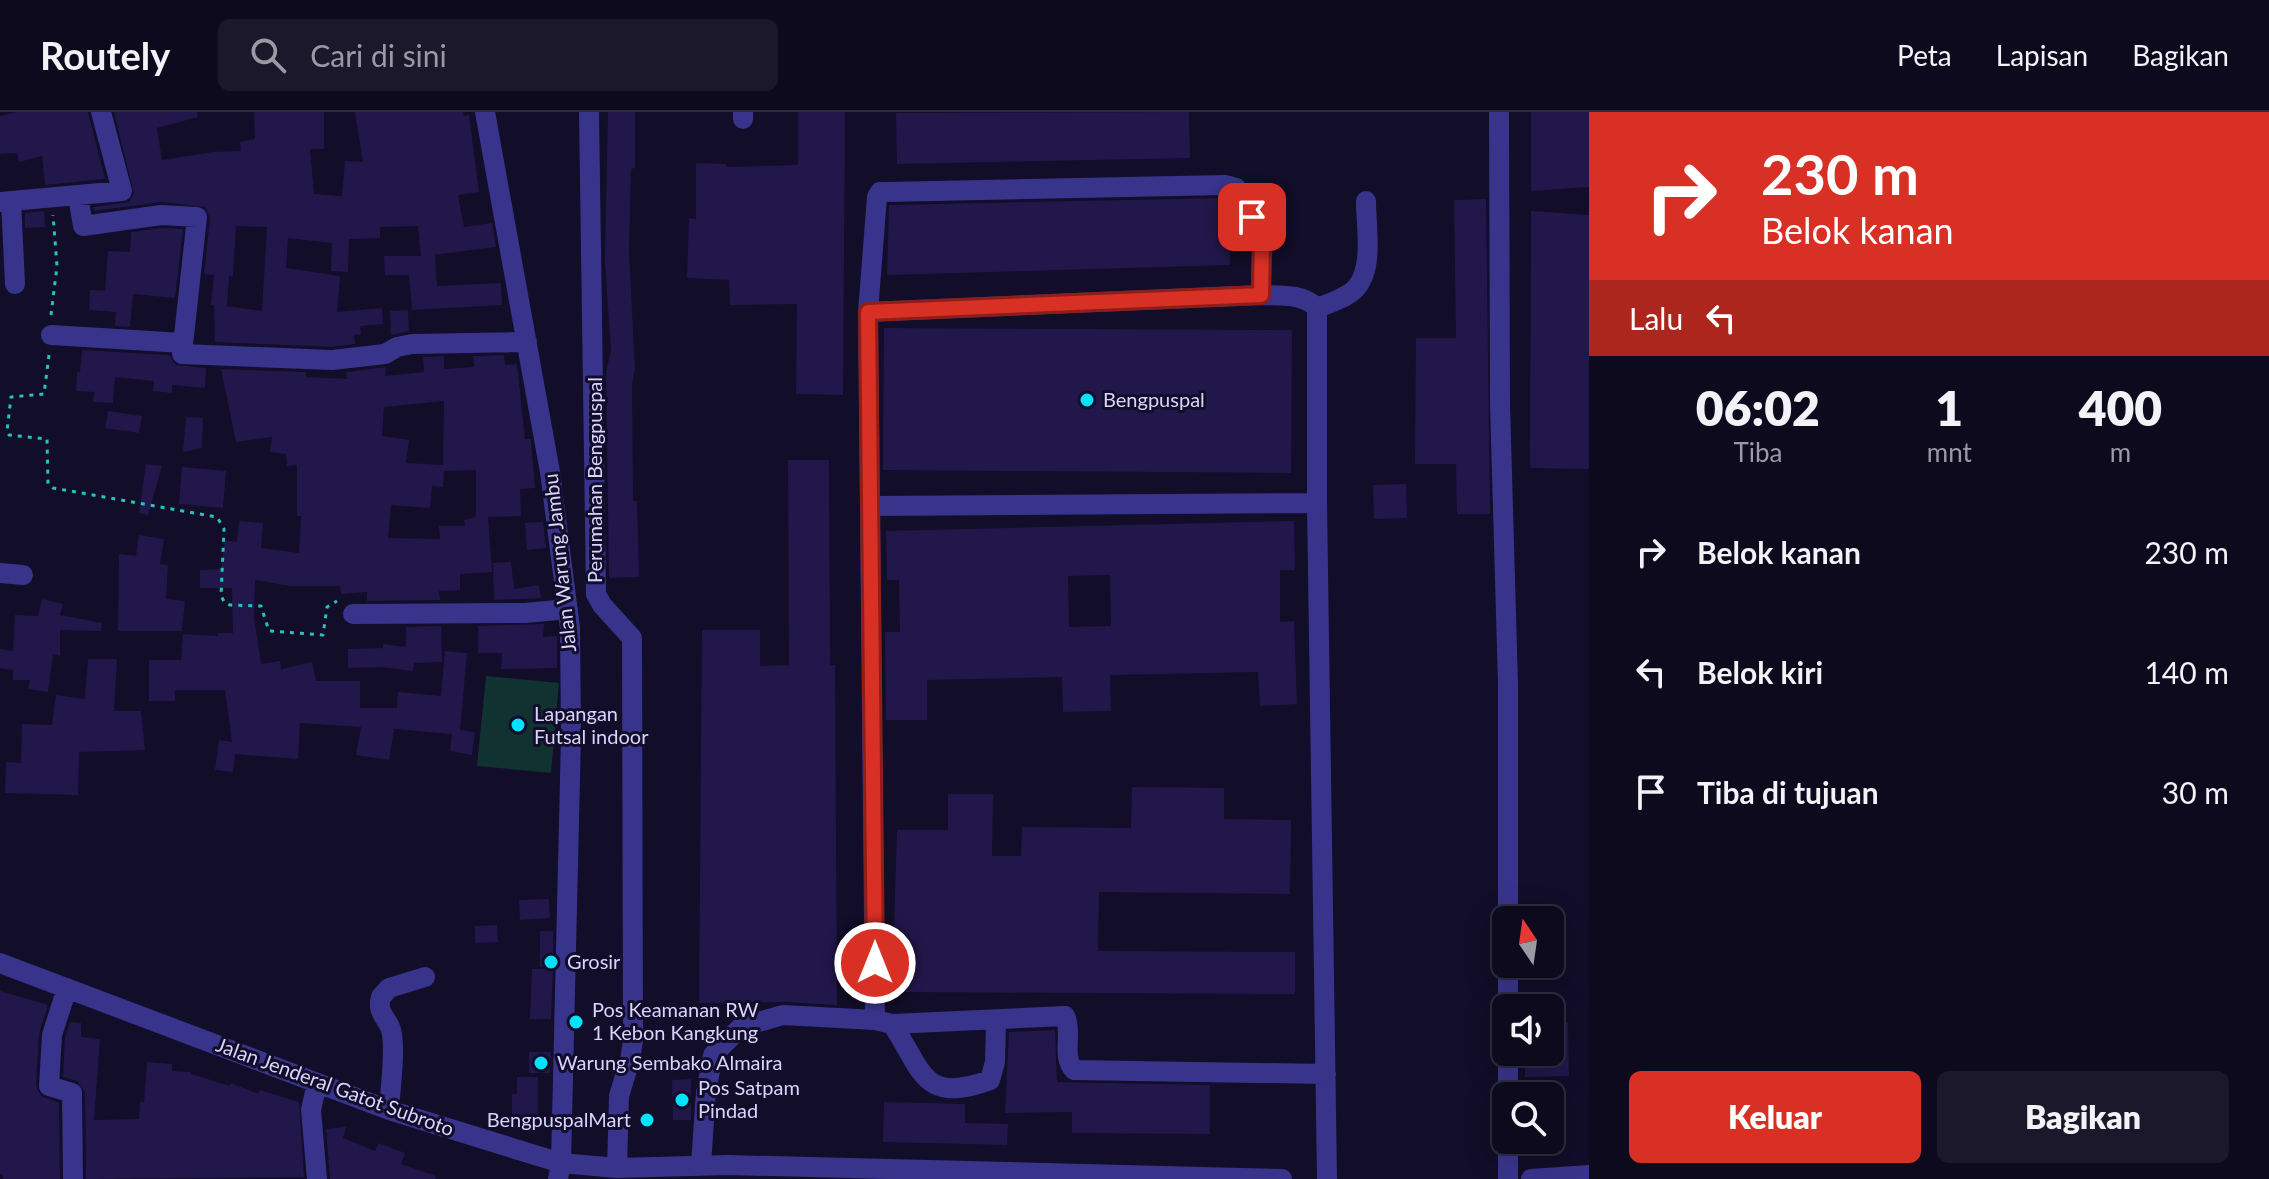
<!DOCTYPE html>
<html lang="id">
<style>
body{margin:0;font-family:Lato,sans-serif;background:#1c182b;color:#f1f3f6;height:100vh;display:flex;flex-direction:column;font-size:30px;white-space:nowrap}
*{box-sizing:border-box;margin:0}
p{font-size:26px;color:#9b9aa4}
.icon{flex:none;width:44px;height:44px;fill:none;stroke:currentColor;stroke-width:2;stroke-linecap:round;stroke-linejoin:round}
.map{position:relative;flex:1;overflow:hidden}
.panel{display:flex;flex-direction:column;background:#0e0a1e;width:680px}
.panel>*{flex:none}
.guide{background:#d93025;color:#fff;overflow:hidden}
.needle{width:52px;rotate:347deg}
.controls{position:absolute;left:1492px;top:794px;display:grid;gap:16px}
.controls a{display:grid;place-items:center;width:72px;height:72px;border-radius:12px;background:#0e0a1e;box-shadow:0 8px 32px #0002,0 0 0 2px #2e2b3c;font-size:40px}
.pin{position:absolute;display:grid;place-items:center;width:68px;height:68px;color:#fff;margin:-34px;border-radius:16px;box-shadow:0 4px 12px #0006}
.me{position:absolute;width:88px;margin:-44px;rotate:0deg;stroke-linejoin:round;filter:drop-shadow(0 0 6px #0008)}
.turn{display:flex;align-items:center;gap:28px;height:168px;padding:0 40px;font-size:36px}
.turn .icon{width:104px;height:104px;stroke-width:2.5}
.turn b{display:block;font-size:56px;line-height:68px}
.then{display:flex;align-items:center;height:76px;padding:0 40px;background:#0003;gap:16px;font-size:30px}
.eta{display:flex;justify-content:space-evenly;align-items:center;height:136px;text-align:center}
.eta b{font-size:48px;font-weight:800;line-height:56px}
.button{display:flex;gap:16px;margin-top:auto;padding:16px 40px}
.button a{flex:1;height:92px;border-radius:12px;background:#d93025;color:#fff;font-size:32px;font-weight:800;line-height:92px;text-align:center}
.button a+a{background:#1c182b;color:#f1f3f6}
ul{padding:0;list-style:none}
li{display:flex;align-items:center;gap:24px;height:120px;padding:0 40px}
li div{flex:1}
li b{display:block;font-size:30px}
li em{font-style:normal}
header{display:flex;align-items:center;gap:48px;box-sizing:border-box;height:112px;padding:0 40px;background:#0e0a1e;border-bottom:2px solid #2e2b3c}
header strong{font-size:38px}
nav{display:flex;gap:44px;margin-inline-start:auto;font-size:28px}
.search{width:560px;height:72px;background:#1c182b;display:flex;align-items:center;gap:20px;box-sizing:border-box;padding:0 28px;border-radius:12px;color:#9b9aa4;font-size:30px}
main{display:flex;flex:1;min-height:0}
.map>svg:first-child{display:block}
.green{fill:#103231}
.building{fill:#22174a;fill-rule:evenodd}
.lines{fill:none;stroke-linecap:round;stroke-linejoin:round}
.path{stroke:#24c3bb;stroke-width:3;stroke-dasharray:4 6;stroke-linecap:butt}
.minor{stroke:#38348b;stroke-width:20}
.route-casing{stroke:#8d1f18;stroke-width:20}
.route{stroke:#d93025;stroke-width:14}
.poi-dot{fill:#00e3ff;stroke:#120d28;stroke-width:3}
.labels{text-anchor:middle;stroke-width:6;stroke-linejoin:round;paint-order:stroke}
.poi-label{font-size:20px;fill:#d9d4ff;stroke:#120d28;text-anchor:start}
.street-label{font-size:20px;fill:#d9d4ff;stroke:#120d28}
</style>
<header>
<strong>Routely</strong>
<div class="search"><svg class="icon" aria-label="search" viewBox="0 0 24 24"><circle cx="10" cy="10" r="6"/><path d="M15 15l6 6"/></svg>Cari di sini</div>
<nav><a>Peta</a><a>Lapisan</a><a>Bagikan</a></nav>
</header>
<main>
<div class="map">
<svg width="1589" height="1067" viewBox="0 0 1589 1067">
<rect width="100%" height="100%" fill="#120d28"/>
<!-- green -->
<path class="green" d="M486,564L559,571L551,661L477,654Z"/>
<!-- building -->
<path class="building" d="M17,0H88L105,67L45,73L42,44L19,50L17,41L0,42V4Z
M114,0H197L198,5L157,16L162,48L213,40L241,39L240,30L255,27L254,0H324V37H310L314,82L342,84L345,49L363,50L355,0H463L464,4L469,3L479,80L458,83L464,115L492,111L496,135L432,143H435L437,174L501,171L502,193L412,198L409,163H385L384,144H421L418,114L380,115V126L349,127L348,160L331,159L332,131L288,126L286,156L340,164L337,200L382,196L383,212L360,214L361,222L354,223L355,232L332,235L215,230L214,193H211L214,163L204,162L210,106L205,95L161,90L94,99L93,95L129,90L134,82ZM236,114L267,115L262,199L227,194L229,164H233Z
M608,0H635V56L631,57L629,140L635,257L632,272L633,389H637L639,465L609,466L606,261L611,237L605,151Z
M798,0H845L843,283L796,282L797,192L730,193L729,168L687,166L689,106L696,107V51L726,52V55L798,53Z
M1189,0L1190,46L897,52L896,1Z
M1531,0H1589V75L1531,79Z
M1223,86L1228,87L1230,153L887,163L889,93Z
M1486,87L1490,402H1457L1456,352H1415L1416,226H1456L1454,88Z
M44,99L45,115L25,116V101Z
M1531,99L1589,103V357L1531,356L1530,350Z
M162,116L183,117L175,186L133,182L130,215L115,214L116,200L89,198L90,178L105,179L108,139L130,140L131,120Z
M408,198L409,219L391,223L390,199Z
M884,216L1292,218L1291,361L883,358Z
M82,238L169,243L176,253L206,256L205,276L172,273V281L153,279L154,269L115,265L113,291L93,290L94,280L76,279L77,260H80Z
M504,243L505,253L517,252L525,327H531V330L535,376L520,377L521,404L488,405L492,460L460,462V478L439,479L440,488L367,489V480L341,482L340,474H290L255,468L254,505L261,552L280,549L281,557L312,550L316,569H360V596H397L398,580L441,584L445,539L467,541L460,618L475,620L472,643L450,639L452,622L394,617L389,648L356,643L361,615L300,611L298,647L235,642L233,660L215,658L219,628L232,630L225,578H175V589H149V548H181L183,522L218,524V521H233L232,476H200V458L221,457L225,428L237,430L239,409L263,411L261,436L299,441L301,404H297V353L287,354L286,342L270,340L272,325L236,330L221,257L306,260V265L347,267L346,260L386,255L385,264L424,260L423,245L444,244V257L474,255L473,244ZM444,289L443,353L406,351L409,328L382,324L384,295ZM476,358V405L464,408L465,414H439L440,427L388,426L391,393L430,396L432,374L443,375L444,359Z
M108,299L142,304L139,321L105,316Z
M186,305L203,306L202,336L183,340Z
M788,348H829L830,553H835L837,893L784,890L699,891L702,518H760V554L789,553Z
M146,352L162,354L148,403L139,401Z
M182,355L226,359L223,396L179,392Z
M1406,372L1407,406L1374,407L1373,373Z
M1294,409L1295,458H1280V510L1294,509L1297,592L1260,594L1258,560L1110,563L1111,599L1063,600L1062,565L927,568V608H886L885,520H900L899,468H887L886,419ZM1110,463L1111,514L1069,515L1068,464Z
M543,410L546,436L527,438L525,411Z
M139,423L164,427L160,452L168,453L166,487L185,489L182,519H118L119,442L136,444Z
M511,450L514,477L539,473L541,486L494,488L493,451Z
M42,487L63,492L60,503L102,511L101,519L60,518V544L53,542L48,580L28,577L30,568H13V558L0,556V537L13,539L15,503L38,504Z
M544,512L543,525L557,524V556L501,557L502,541H478V514Z
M441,514L442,550L414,551L413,559L381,555L348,556V537L383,536V532L406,535V515Z
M88,547H117L114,599H141L145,638L79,640L78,683L5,681L6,650L21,651L22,612L52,613L56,583L85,587Z
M1132,675L1224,676V707L1291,708L1290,782L1099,780L1098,839L1295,840V882L892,880L897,718H948V682H993L992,744H1021L1022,715L1131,716Z
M549,787L550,806L520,808L519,788Z
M497,813L498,830L475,831V814Z
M540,819H553V855H540Z
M532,857H553L551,907H530Z
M0,879L48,893L39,922L36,974L41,984L59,991L60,1067H3V1063L0,1062Z
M70,910L81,911V925L100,927L94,1008L139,1007L140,990H144L147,950L172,952V959L191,960V962L230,974L231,971L258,982L260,978L299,990L304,1065L86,1067L85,980L77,969L63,965L65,925Z
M1550,911H1568L1569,964L1525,965V940H1550Z
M1055,918L1057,970L1210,973V1022L1072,1021V1000L1005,1001L1009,920Z
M529,940H551L550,961H529Z
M517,965H538V1006H512V982H517Z
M691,967V1008H673L672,968Z
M884,990L965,992V1011L1008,1012L1007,1033L883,1030Z
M346,1015L343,1026L375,1039L378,1031L405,1041L401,1052L436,1064L435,1067H330L326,1017Z"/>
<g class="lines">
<!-- path -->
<path class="path" d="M51,203L57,154L53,103
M49,243L44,282L11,285L7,319L9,323L47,327L48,372L53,376L217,405L224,417L221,484L225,491L230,493L261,494L269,519L323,523L327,495L337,489"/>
<!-- minor -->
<path class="minor" d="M485,0L550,360L570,516L571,624L561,1051L558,1067
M589,0L596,482L602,493L632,526L633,929L630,948L619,984L617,1056
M1499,0L1500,292L1508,572V808
M743,7V0
M78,84L83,114L161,103L197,105L182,242L332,248L385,242L397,235L412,232L527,230
M11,89L15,172
M0,90L122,79L101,0
M1317,196C1330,191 1347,186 1356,176C1374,156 1366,114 1366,89
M868,200L1261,183C1280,184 1303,181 1317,196V391L1327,1067
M51,223L183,231
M871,394L1317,391
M0,461L23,463
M353,502L525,501L568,497
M0,851L389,998L561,1051L617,1056L728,1053L1282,1067
M1508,852V896
M67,876L52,923L49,974L72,981L73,1067
M875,908L868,200L877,85L880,80H886L1225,73L1236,76L1243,85L1262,125L1261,183
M892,912C923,958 922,993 990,968L995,950L996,908
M1508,940V984
M317,971L311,998L317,1067
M389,998C390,979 397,931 390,915C384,903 377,899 381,885L389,876L425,865
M1508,1028V1067
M701,1053L706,980L713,943L741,915L783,903L875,908L892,912L1065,904C1073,921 1061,944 1074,958L1326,962
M1531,1067L1589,1063"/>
</g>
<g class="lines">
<defs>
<path id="route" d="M875,851L868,200L1261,183L1262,125L1252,105"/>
</defs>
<!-- route casing -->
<use href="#route" class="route-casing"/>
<!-- route -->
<use href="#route" class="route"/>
</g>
<!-- markers -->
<g class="poi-dot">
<circle cx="1087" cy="288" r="8"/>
<circle cx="518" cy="613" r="8"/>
<circle cx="551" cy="850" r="8"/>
<circle cx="576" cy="910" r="8"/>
<circle cx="541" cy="951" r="8"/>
<circle cx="682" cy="988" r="8"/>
<circle cx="647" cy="1008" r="8"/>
</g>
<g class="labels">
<!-- poi labels -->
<g class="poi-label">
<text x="1103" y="295">Bengpuspal</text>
<text x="534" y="609">Lapangan<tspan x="534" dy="23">Futsal indoor</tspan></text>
<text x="567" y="857">Grosir</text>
<text x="592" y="905">Pos Keamanan RW<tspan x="592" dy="23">1 Kebon Kangkung</tspan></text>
<text x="557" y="958">Warung Sembako Almaira</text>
<text x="698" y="983">Pos Satpam<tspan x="698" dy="23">Pindad</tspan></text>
<text x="631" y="1015" text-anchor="end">BengpuspalMart</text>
</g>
<!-- street labels -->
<g class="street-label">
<text transform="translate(595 368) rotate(-90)" y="7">Perumahan Bengpuspal</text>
<text transform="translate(560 451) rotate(-96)" y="7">Jalan Warung Jambu</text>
<text transform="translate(335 975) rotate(20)" y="7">Jalan Jenderal Gatot Subroto</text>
</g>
</g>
</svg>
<div class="controls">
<a><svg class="needle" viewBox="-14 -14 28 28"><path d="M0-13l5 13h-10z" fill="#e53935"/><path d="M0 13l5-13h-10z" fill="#9b9aa4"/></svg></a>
<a><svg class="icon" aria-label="sound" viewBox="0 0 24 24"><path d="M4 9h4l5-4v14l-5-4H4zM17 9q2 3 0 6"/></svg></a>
<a><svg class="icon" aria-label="search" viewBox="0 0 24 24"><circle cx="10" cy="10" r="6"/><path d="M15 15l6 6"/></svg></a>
</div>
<div class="pin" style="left:1252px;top:105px;background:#d93025"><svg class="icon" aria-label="arrive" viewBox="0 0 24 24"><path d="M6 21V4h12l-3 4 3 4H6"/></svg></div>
<svg class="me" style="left:875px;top:851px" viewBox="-20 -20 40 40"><circle r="17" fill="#d93025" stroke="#fff" stroke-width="3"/><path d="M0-11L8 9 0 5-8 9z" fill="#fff"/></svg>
</div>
<section class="panel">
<div class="guide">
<div class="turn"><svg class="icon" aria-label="right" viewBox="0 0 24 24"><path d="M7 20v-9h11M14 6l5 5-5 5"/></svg><div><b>230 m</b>Belok kanan</div></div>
<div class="then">Lalu<svg class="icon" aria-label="left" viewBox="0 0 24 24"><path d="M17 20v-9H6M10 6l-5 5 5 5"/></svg></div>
</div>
<div class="eta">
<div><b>06:02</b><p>Tiba</p></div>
<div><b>1</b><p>mnt</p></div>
<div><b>400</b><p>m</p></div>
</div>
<ul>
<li><svg class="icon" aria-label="right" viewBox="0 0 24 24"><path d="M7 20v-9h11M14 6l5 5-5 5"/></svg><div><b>Belok kanan</b></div><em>230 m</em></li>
<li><svg class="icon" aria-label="left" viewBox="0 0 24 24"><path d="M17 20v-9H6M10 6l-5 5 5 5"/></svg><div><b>Belok kiri</b></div><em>140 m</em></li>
<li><svg class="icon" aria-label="arrive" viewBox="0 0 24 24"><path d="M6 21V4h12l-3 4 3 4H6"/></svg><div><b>Tiba di tujuan</b></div><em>30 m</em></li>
</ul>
<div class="button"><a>Keluar</a><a>Bagikan</a></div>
</section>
</main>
